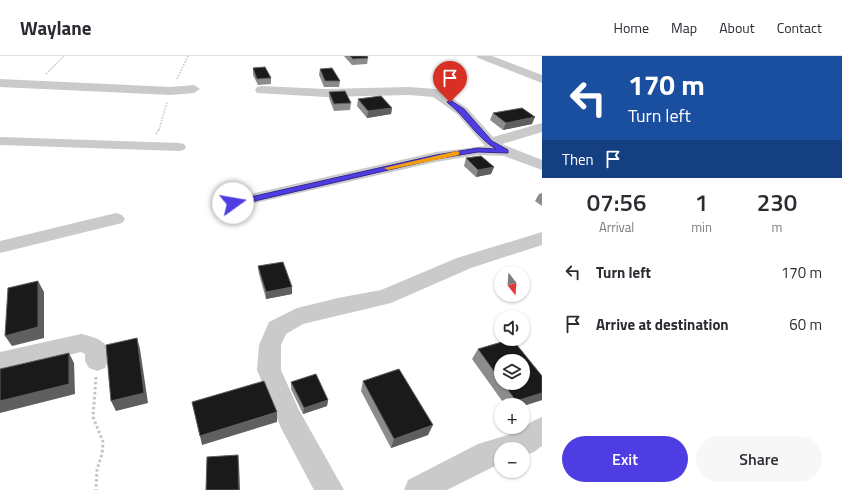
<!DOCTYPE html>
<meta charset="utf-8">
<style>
body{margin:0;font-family:"Titillium Web",sans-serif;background:#f7f7f7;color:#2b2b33;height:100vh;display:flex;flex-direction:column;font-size:15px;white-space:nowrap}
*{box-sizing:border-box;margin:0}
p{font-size:13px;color:#7c7c81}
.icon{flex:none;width:22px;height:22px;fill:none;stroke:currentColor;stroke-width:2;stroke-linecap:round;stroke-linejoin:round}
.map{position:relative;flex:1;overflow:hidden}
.drawer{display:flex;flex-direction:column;background:#fff;width:300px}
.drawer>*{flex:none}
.guide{background:#1a4fa0;color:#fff;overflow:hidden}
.needle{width:26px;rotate:163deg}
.controls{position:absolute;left:494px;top:210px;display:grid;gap:8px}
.controls a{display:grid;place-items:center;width:36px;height:36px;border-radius:50%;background:#fff;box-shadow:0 1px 3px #0004;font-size:20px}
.pin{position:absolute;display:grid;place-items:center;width:34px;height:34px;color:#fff;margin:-41px -17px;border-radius:50% 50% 50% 0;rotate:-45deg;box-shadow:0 0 4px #0007}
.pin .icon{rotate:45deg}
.me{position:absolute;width:44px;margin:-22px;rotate:77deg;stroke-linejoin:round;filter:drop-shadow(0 0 3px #0008)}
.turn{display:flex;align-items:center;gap:14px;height:84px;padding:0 20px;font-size:18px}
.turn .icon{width:52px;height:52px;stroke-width:2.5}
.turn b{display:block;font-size:28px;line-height:34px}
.then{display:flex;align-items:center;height:38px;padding:0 20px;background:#0003;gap:8px;font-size:15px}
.eta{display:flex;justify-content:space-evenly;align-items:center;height:68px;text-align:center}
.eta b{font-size:24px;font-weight:600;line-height:28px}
.primary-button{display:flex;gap:8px;margin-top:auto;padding:8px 20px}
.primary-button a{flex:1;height:46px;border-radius:24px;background:#4e3de2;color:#fff;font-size:16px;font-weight:600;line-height:46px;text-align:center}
.primary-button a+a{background:#f7f7f7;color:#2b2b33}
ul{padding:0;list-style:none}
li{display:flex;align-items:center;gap:12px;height:52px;padding:0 20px}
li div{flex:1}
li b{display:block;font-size:15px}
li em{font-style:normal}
header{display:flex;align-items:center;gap:24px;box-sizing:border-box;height:56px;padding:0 20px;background:#fff;border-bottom:1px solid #e1e1e2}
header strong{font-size:19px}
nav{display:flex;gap:22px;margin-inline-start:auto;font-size:14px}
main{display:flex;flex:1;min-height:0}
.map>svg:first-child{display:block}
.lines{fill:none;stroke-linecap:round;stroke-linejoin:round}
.path-far2{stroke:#c3c3c3;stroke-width:1.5;stroke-dasharray:1.5 1.5;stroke-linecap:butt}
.path-far1{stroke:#c3c3c3;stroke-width:2;stroke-dasharray:1.5 1.5;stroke-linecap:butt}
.path{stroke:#c3c3c3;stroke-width:3;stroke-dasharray:2.5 2.5;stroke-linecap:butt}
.minor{fill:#cacaca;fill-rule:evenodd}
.wall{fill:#8c8c8c;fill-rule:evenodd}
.shaded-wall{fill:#5f5f5f}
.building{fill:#1a1a1a;stroke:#5f5f5f}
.route{fill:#4e3de2;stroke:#332893}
.slow{fill:#f59e0b}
</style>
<header>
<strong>Waylane</strong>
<nav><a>Home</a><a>Map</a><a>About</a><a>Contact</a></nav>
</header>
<main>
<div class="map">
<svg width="542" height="434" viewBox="0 0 542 434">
<rect width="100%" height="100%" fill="#fff"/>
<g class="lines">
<!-- path-far2 -->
<path class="path-far2" d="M46,18L64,0
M177,23L188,0
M159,74L167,46"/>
<!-- path-far1 -->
<path class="path-far1" d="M156,78L159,73"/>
<!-- path -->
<path class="path" d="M96,321L93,361L103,386L102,398L97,413L96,434"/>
<!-- minor -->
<path class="minor" d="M476,0H492L542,19V27L478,2Z
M0,23L171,31L194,29L200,33L194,37L171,39L0,31Z
M261,30L326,33L409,31L436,33L440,34L467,52L493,81L542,67V76L502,88L542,104V114L504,100L478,99L436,106L233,152L227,151L224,147L227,143L233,142L436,96L485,90L457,58L433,41L409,39L326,41L257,37L255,34L257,31Z
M0,81L179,87L184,88L186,91L184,94L179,95L0,89Z
M116,157L122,159L125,163L122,167L0,197V185Z
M542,176V189L471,212L391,247L303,268L286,278L281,289V314L299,354L344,434H314L281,372L257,314L259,289L269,266L297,252L338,242L381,234L457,202Z
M81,278C101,282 116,289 105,312L97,315L89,312L85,305V298L81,296L0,316V296Z
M542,361V390L534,396L523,400V393H501V407L447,434H404L408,424L478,388L517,376L533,365Z"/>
</g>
<!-- wall -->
<path class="wall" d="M344,0H367L368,2L367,8L352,9Z
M253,12L271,22V28L258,29L253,19Z
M320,13L340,25L339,31H324L319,19Z
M329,36L351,47L350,54L334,55L329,42Z
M358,43L392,52L391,58L367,62L357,50Z
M493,57L532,68L503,74L490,64Z
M466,102L494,111L491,118L476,121L464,110Z
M542,137V150L535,145L539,138Z
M258,210L292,238L266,243L259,218Z
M512,283L542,320V344L523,350V349H505L472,303L478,293ZM501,305H523V327H501Z
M363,325L428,379L391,392L361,335Z
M291,326L328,344L327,350L303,358L291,333Z"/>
<!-- shaded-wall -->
<path class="shaded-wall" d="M392,52L391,58L367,62L368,55Z
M535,61L532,68L503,74L506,67Z
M494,111L491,118L476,121L478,114Z
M38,225L44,236V282L12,290L5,280Z
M292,231V238L266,243V236Z
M137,282L140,293L148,347L116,355L111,345Z
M69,297L74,307L75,338L0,357V345Z
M542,337V344L523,350V349H513L516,345Z
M328,344L327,350L303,358L304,352Z
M277,356V366L202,389L200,380Z
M433,369L428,379L391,392L394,383Z
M238,399L239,408L240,434H239Z"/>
<!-- building -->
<path class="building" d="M350,0H367L368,2L353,3Z
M265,11L271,22L257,23L253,12Z
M332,12L340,25H325L320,13Z
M345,35L351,47L334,48L329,36Z
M381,40L392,52L368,55L358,43Z
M522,52L535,61L506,67L493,57Z
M481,100L494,111L478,114L466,102Z
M283,206L292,231L266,236L258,210Z
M38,225V271L5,280L8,232Z
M137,282L144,337L111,345L106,289Z
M512,283L542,320V337L516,345L503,327H523V305H501V325L478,293Z
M69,297V328L0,345V313Z
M399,313L433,369L394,383L363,325Z
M316,318L328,344L304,352L291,326Z
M264,325L277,356L200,380L192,346Z
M238,399L239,434H206L207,401Z"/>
<!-- route -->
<path class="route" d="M450,44L464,53L492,85L508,94V97L478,96L436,103L233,150L229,147L233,145L436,99L478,92L496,93C477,82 466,61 448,47L447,46Z"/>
<!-- slow -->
<path class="slow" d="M457,95L459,96V99L388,114L384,112Z"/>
</svg>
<div class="controls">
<a><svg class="needle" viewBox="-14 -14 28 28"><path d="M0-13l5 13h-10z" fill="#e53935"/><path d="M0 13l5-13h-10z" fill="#7c7c81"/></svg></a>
<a><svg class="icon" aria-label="sound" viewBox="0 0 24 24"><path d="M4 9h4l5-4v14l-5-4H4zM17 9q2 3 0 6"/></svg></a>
<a><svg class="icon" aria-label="layers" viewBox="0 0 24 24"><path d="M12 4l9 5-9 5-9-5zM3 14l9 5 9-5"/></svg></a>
<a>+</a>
<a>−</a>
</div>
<div class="pin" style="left:450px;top:46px;background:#d93025"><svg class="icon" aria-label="arrive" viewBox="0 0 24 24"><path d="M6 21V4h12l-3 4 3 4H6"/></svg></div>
<svg class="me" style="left:233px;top:147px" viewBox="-20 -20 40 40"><circle r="19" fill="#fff"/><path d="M0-13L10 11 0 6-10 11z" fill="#4e3de2"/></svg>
</div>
<section class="drawer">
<div class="guide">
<div class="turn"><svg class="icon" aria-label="left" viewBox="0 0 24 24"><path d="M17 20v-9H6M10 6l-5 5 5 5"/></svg><div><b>170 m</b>Turn left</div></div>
<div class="then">Then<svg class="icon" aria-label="arrive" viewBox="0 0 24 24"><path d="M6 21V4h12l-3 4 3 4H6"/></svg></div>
</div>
<div class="eta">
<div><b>07:56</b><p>Arrival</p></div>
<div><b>1</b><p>min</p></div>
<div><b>230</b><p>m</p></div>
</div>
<ul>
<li><svg class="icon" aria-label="left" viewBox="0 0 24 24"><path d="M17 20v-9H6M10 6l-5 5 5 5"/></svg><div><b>Turn left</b></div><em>170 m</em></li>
<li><svg class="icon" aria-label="arrive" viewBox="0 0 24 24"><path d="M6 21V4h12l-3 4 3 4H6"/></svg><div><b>Arrive at destination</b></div><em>60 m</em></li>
</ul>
<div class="primary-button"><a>Exit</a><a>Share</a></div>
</section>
</main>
